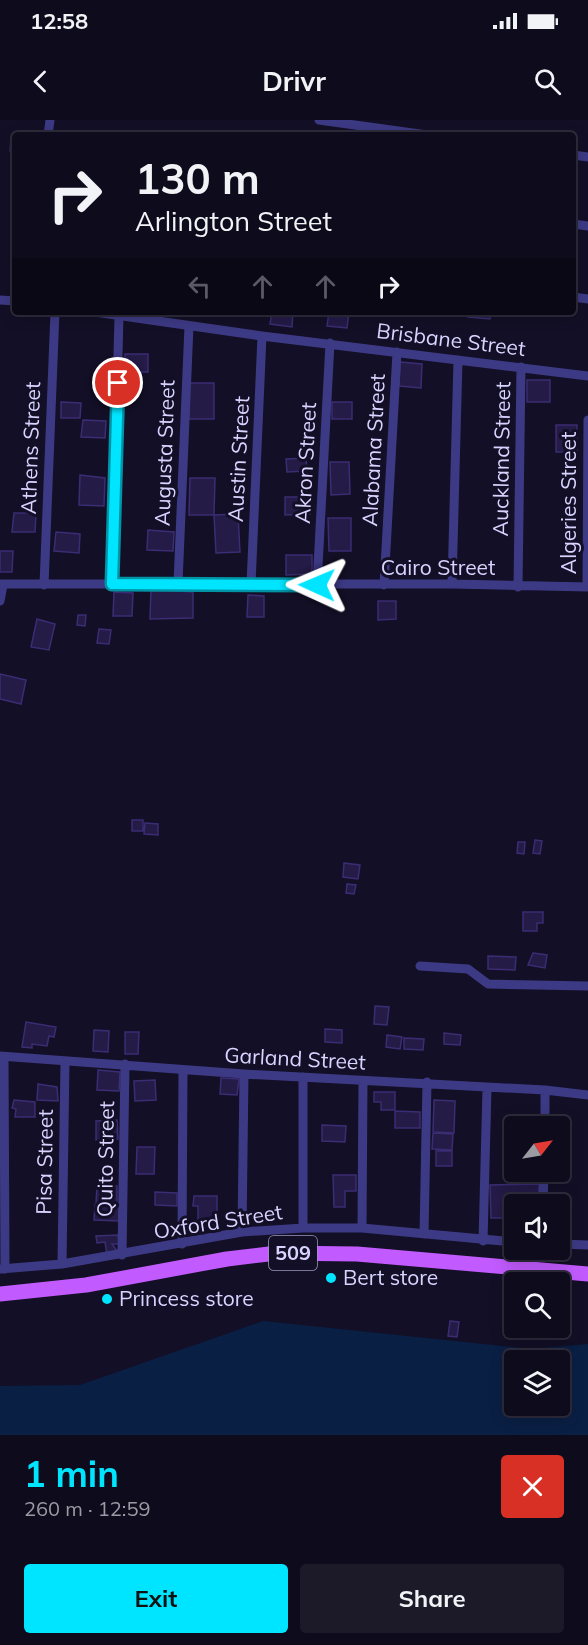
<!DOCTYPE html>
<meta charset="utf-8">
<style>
body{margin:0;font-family:Mulish,sans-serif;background:#1c1929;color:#f1f3f6;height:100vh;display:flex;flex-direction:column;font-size:22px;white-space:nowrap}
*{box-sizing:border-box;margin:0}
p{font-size:20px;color:#9b9ba3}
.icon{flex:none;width:33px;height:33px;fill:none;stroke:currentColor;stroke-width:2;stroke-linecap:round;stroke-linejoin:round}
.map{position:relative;height:1315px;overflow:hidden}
.drawer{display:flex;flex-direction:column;background:#0e0b1c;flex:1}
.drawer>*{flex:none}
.top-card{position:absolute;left:12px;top:12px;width:564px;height:183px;border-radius:6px;box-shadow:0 3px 15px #0003,0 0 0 2px #2e2b3b;background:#0e0b1c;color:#f1f3f6;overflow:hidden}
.needle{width:39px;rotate:59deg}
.tools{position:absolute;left:504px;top:996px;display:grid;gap:12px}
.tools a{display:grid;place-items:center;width:66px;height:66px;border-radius:6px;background:#0e0b1c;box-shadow:0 3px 15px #0003,0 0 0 2px #2e2b3b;font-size:30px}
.pin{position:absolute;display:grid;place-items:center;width:51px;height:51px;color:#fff;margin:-26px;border:3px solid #fff;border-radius:50%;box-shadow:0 2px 6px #0007}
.me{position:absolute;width:66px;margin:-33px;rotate:271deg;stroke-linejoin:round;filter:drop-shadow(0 0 4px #0008)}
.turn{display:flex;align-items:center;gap:21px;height:126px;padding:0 24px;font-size:27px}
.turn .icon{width:78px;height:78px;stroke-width:2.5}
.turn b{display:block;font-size:42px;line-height:51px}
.lanes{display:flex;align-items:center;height:57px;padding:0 24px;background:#0003;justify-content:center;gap:30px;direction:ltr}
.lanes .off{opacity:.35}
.round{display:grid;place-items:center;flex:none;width:63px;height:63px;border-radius:6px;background:#1c1929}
.head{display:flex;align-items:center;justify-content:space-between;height:102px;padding:0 24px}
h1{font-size:36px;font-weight:700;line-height:45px;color:#00e5ff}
.primary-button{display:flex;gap:12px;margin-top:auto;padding:12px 24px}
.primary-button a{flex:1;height:69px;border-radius:6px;background:#00e5ff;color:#111;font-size:24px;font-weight:700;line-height:69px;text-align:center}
.primary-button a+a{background:#1c1929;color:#f1f3f6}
.status{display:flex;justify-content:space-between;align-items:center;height:42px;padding:0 30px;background:#0e0b1c;direction:ltr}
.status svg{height:16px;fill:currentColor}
header{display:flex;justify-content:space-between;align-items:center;height:78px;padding:0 24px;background:#0e0b1c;font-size:27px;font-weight:700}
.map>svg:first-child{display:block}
.water{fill:#0a1f44;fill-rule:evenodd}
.building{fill:#241b47;stroke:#3b2d73;stroke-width:1.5}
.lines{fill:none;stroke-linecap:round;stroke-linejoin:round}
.minor{stroke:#3d3a85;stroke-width:9}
.primary{stroke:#c25bff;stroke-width:15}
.route-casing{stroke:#0095a6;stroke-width:15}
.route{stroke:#00e5ff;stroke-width:10}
.poi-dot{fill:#00e5ff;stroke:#130f26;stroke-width:2}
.labels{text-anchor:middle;stroke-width:6;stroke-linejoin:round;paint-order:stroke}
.shield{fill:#130f26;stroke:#9e99be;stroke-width:1.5}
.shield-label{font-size:20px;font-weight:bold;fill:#d9d4ff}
.street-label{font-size:21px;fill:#d9d4ff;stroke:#130f26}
.poi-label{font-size:21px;fill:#d9d4ff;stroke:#130f26;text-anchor:start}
</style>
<div class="status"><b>12:58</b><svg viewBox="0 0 49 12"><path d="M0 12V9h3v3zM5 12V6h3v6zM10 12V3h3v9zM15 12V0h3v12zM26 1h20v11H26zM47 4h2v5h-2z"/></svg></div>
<header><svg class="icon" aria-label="back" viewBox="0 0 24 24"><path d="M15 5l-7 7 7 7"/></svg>Drivr<svg class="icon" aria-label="search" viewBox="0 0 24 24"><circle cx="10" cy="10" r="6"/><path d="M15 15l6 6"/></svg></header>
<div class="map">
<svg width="588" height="1315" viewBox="0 0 588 1315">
<rect width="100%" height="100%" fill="#130f26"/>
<!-- water -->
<path class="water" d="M263,1201L531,1229L588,1224V1315H0V1266L80,1265ZM514,1240H560V1286H514Z"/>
<!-- building -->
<path class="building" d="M11,18L15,19V32L10,31Z
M272,192H293L292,207L270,204Z
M329,192H349L347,208L327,206Z
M469,192H491L490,199L468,197Z
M125,234H148V252H125Z
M400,242L422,244L421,268L399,266Z
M527,260H550V282H527Z
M189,263H214V299H189Z
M61,282L81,283L80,298H61Z
M332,282H352V299H332Z
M83,300L106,301L105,318L81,317Z
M556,305H577V332H556Z
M306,338L307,351L287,352L286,339Z
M330,342H349L350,374L331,375Z
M80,355L105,358L104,386L79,385Z
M190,358H215L214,395H189Z
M285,377H310V394L285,395Z
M14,393H36L35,412H12Z
M238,394L240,432L216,433L214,395Z
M328,398H351V431H329Z
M148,410L174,412L173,431L147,430Z
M56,412L80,414L79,433L54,431Z
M0,431H13L12,452H0Z
M286,435H312V454L286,455Z
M151,469L193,472V498L150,499Z
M114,472L133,473L132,496H113Z
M248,475L264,476V497H247Z
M378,481H396V499L378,500Z
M78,495H86L85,506L77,505Z
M37,499L55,504L49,530L31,527Z
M99,509L111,510L109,524L97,523Z
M0,554L26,560L21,584L0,579Z
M132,700H143V711H132Z
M145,703L158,704V715L144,714Z
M535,720L542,721L540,734L533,733Z
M518,722H525L524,734L517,733Z
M344,743L360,745L358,759L343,757Z
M347,764L356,765L354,774L346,773Z
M523,792H543V803H537V811H523Z
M533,833L547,835L545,848L528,845Z
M488,836L516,837L515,850L488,849Z
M375,886L389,887L387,905L374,904Z
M26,902L56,907L54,917L49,916L47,926L32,924V928L22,927Z
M325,909L342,910V923L325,922Z
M94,910L109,911L108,932L93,931Z
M125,912H139L138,934H125Z
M444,913L461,915L460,925L444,924Z
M387,915L402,917L400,929L386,927Z
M404,918L424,919L423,930L404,929Z
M98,950L120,952L119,971L97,970Z
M221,958L239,959L237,975L220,974Z
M155,960L156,980L135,981L134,961Z
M38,964L57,967L58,981L37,980Z
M374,972H395V990H381V982H374Z
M14,980L35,982V997H15L16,989L12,988Z
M434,980L455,981L454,1013L433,1012Z
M395,991L420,992V1008H395Z
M117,1000L118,1019L96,1020V1001Z
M322,1005L346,1006L345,1022L322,1021Z
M433,1013L453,1014L452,1030L432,1029Z
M137,1027H155L154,1054H136Z
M436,1031H452V1046H436Z
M514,1032V1052H531V1063L514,1064Z
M333,1055H356V1071H345V1087H334Z
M539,1064V1084H514V1098H491L490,1065Z
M97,1066H117V1083H96Z
M155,1072L177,1073V1086L155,1085Z
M194,1076H217V1105H198V1086H193Z
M95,1085H119V1101L94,1100Z
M118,1115L119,1124H112L118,1132L107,1135L105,1122L97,1123L96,1116Z
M450,1201L459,1202L457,1217L448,1216Z"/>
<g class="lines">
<!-- minor -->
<path class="minor" d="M319,0L427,15
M48,15L50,0
M573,35L588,37
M573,104L588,106
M573,177L588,179
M0,180L15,181
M95,192L262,216L588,256
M178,463L189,206
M0,464H452L588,467
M112,464L119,196
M251,464L262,216
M452,464L458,240
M44,465L55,192
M317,465L330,223
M384,465L397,232
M518,467L521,247
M587,467L588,300
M0,481L3,465
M420,846L468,849L488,864L588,866
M0,936L244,954L545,970L588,975
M4,937L5,1149
M545,1006V970
M543,1084L544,1052
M303,1108V957
M362,1108L363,961
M242,1112L244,954
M424,1114L427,962
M483,1121L487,968
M182,1124L183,950
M560,1124L588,1125
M122,1135L125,944
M62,1144L65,941
M0,1149L62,1144L242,1112L303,1108H362L514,1122"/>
<!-- primary -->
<path class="primary" d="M0,1174L86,1165L227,1139L277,1133L357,1134L588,1154"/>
</g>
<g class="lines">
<defs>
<path id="route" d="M118,263L112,464L317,465"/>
</defs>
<!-- route casing -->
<use href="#route" class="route-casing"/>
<!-- route -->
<use href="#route" class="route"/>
</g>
<!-- markers -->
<g class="poi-dot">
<circle cx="331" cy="1158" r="6"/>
<circle cx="107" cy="1179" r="6"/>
</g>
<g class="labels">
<!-- shield labels -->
<rect class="shield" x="269" y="1116" width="48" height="34" rx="4.5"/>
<g class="shield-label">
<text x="293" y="1140">509</text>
</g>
<!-- street labels -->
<g class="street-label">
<text transform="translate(451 220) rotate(7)" y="7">Brisbane Street</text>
<text transform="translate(31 328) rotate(-88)" y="7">Athens Street</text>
<text transform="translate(374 330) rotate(-87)" y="7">Alabama Street</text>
<text transform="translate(165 333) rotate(-88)" y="7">Augusta Street</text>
<text transform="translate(239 339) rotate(-87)" y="7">Austin Street</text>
<text transform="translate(502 339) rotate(-89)" y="7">Auckland Street</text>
<text transform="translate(306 343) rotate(-87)" y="7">Akron Street</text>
<text transform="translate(569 383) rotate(-90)" y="7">Algeries Street</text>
<text x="438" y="455">Cairo Street</text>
<text transform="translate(295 939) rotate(3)" y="7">Garland Street</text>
<text transform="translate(106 1039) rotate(-89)" y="7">Quito Street</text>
<text transform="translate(45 1042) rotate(-89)" y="7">Pisa Street</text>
<text transform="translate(218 1102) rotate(-9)" y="7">Oxford Street</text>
</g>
<!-- poi labels -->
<g class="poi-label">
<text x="343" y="1165">Bert store</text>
<text x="119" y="1186">Princess store</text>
</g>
</g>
</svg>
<div class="tools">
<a><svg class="needle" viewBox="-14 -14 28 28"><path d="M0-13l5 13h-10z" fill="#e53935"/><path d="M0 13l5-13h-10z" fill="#9b9ba3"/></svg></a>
<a><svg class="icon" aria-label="sound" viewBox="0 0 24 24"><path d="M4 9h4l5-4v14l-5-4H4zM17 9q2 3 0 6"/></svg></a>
<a><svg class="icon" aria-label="search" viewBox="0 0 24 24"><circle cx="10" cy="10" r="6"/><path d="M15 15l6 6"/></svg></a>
<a><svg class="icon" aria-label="layers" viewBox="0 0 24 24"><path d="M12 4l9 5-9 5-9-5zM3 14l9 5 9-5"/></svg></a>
</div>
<div class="pin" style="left:118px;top:263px;background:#d93025"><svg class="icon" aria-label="arrive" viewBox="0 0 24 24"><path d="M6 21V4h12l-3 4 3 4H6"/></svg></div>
<svg class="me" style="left:317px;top:465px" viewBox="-20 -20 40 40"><path d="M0-17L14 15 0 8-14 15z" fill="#00e5ff" stroke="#fff" stroke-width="4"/></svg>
<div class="top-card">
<div class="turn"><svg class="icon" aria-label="right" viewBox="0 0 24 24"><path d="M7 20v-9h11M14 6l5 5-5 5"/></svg><div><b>130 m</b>Arlington Street</div></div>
<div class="lanes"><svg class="icon off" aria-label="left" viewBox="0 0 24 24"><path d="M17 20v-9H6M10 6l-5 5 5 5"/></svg><svg class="icon off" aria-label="ahead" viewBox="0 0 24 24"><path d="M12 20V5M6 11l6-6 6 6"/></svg><svg class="icon off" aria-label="ahead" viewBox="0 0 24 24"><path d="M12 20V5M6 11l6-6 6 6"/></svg><svg class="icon" aria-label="right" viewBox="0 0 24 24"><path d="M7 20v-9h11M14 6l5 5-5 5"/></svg></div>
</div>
</div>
<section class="drawer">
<div class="head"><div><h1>1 min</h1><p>260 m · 12:59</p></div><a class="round" style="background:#d93025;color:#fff"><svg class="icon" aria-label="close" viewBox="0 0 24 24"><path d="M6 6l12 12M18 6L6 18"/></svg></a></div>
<div class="primary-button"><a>Exit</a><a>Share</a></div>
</section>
